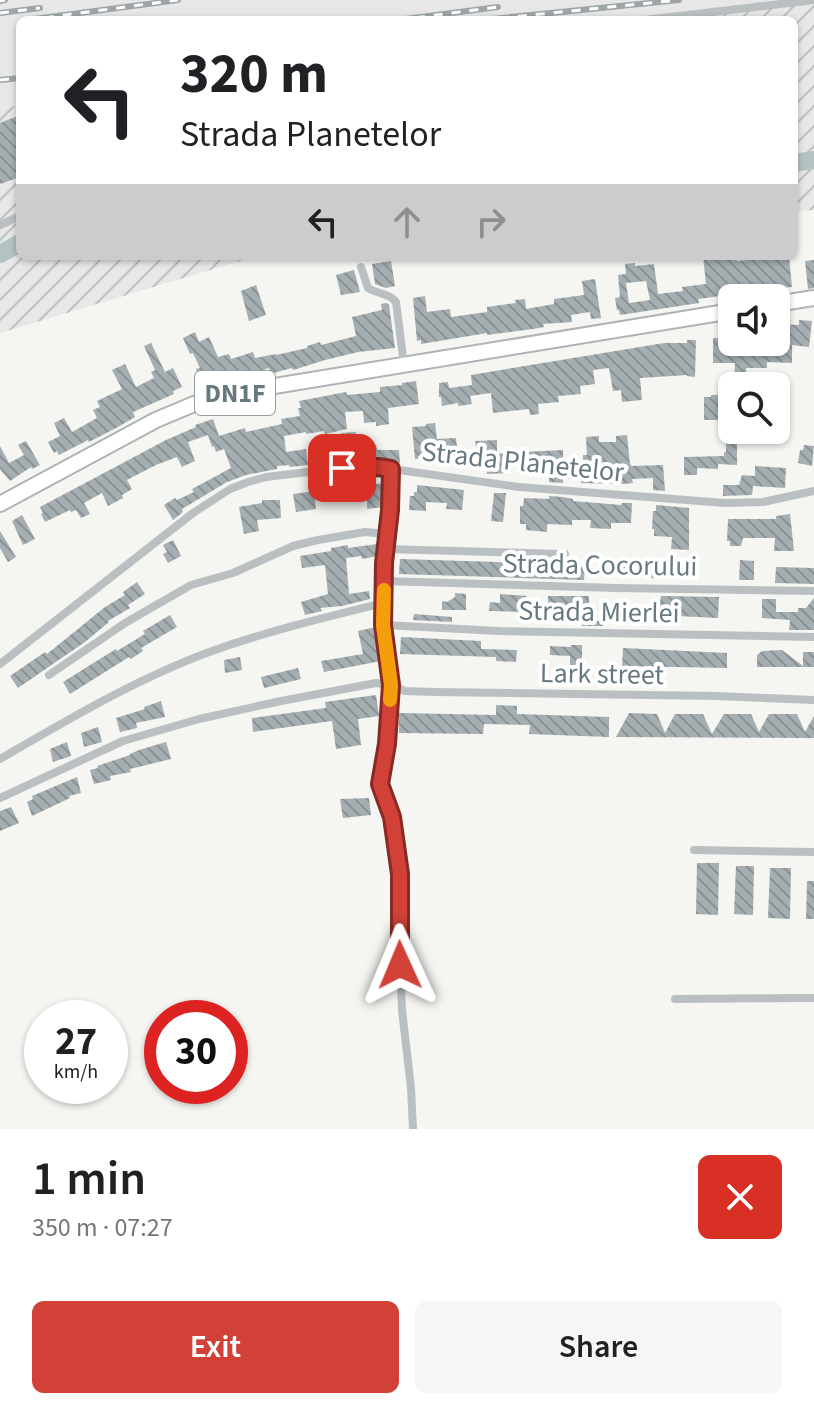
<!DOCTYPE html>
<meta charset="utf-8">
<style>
body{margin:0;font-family:"Source Sans 3",sans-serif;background:#f6f6f6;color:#202124;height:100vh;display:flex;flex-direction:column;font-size:30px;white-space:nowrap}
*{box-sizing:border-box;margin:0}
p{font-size:26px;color:#757577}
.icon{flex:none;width:44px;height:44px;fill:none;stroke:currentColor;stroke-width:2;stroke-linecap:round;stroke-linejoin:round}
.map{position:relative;height:1129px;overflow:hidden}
.drawer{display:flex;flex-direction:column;background:#fff;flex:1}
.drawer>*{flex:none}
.top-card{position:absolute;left:16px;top:16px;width:782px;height:244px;border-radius:12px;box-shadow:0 2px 6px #0004;background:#fff;color:#202124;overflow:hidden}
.controls{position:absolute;left:718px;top:284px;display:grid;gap:16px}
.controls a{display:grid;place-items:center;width:72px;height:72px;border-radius:12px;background:#fff;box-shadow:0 2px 6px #0004;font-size:40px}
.speed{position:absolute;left:24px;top:1000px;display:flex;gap:16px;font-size:40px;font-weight:700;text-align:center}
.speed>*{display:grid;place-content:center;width:104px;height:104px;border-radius:50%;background:#fff;box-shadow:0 2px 6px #0004;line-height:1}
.speed small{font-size:20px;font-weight:400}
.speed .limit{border:12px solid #d22;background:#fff;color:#111}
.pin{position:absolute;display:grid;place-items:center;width:68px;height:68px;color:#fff;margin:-34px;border-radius:16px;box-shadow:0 4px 12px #0006}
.me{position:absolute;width:88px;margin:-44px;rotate:359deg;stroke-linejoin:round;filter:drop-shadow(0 0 6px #0008)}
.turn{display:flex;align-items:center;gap:28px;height:168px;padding:0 32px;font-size:36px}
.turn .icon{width:104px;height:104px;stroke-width:2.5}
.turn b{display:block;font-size:56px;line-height:68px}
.lanes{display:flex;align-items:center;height:76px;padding:0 32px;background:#0003;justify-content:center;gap:40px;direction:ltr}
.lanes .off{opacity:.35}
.round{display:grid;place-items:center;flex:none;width:84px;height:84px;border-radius:12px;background:#f6f6f6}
.head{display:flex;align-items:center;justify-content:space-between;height:136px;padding:0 32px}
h1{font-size:48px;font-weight:600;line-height:60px}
.action{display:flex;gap:16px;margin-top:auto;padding:16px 32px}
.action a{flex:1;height:92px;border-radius:12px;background:#d14137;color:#fff;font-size:32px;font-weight:600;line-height:92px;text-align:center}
.action a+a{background:#f6f6f6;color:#202124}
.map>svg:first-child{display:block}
.built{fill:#e6e7e6}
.industrial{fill:url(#industrial-furrows)}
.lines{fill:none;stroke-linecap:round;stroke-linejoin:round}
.river{stroke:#b3c2c3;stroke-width:18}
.building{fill:url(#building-back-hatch);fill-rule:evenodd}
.primary-casing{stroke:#aeb4b6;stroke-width:18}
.minor{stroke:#bac0c2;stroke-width:8}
.primary{stroke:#fff;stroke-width:14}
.rail-casing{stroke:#9da5a8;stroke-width:6}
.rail{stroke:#fff;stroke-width:3;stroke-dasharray:9;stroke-linecap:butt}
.route-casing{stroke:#882a24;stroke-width:20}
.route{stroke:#d14137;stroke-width:14}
.slow{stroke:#f59e0b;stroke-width:14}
.labels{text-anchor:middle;stroke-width:8;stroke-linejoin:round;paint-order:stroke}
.shield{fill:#fff;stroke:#95a1a6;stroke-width:2}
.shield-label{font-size:26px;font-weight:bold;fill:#677980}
.street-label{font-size:28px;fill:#677980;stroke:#fff}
</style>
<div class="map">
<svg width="814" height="1129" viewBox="0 0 814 1129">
<defs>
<pattern id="industrial-furrows" width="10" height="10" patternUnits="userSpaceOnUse" patternTransform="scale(2)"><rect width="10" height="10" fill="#e6e7e6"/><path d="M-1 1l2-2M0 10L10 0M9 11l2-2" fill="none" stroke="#bec0c0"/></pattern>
<pattern id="building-back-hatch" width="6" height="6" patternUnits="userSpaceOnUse" patternTransform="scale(2)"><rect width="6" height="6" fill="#a5aeb1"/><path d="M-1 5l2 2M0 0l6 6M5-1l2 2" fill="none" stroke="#8a9295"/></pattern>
</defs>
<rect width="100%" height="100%" fill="#f5f5f2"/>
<!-- built -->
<path class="built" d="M0,0H814L661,20H20V105L0,109Z"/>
<!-- industrial -->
<path class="industrial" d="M777,0H814V210L794,211V20H612Z
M20,105V256H257L0,333V109Z"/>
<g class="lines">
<!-- river -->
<path class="river" d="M794,163L814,160
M0,254L20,243"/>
</g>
<!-- building -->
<path class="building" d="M20,115V177L0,184V123Z
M703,256H736L737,261L767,258V256H789L792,287L759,290V293L739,295V297L729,299L728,295L698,299L699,303L620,315L619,310H617L615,298L620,297L618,275L626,274L625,264L635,263V266L654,264L658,294L683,291L682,287L706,284ZM646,281L650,300L629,303L626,283Z
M814,260V288L808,289L805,261Z
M391,261L395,286L386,288L375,284L372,264Z
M354,270L360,292L341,295L336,275Z
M595,279L601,318L591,319L590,312L571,315L572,322L543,324L544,327L533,329L487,335V333L421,344V340L417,341L413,298L425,296L427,312L450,309L451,317L487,312V307L516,303L515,300L525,299L526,309L554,304V299L584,295L582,281Z
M256,285L266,315L249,321L241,291Z
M386,303L389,305L395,348L358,352L325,360L293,370L292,368L270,374L269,368L249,375L248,372L227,376L200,386L196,369L200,368L193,353L190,354L183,338L195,332L199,342L209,337L218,357L229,354L231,359L253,352L255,358L276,354V355L307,348V346L320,342L321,345L356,336L352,317L382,310L381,304Z
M799,320L812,321L809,347L792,345V363L767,362V368H746V380L734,379L735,363H713V338H730V342H777L778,330H781V324L799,325Z
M687,340H696L695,377L687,376V375L640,378L642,400L622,402L621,390L613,391L609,368L593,370L595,384L580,386L581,394L558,396L559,402L538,404L539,414L530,415L529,409L493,413L491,393L470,396L472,404L458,406V403L442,406L441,397H439V383L448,382L449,388L472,385L471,375L664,343H687Z
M151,343L165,372L173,368L182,387L173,391L174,394L133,412L135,417L118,427L89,442L88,440L59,455L57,451L54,453L48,442L60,436L54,423L64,418L72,432L97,418L93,410L100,407L97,401L122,389L112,370L125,364L136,387L154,378L151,372L155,370L144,346Z
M416,381L419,404L388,408L389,424L376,426V422L364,423L363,411L345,412L347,429L325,434L324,431L306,434V432L284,436L286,452L306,449L308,465L290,467L289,465L277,466V469L246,475L227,482L182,509L183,512L173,520L164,505L175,498L177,500L194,492L192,489L231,468L224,449L216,452L214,446L212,447L208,435L188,442L195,461L182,467L177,457L156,465L127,480L132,489L122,495L123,498L108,506L102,493L84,503L90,514L81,518L76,510L71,512L70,510L45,522L41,514L43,513L40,507L166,440L196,427L195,425L213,419L219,436L245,428L246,432L282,424L281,419L300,416L298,408H301L299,401L346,392L347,395L380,392V387L402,385V383Z
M711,395H727L726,420H704V397H711Z
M435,423L437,439L456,438L459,465L446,467L445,452L426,455V458L415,459L412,427L426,426V424Z
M726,430H741V443H737V465L718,464V469L697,468V475H684V457L724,456V452H726Z
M356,432L357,443L361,442L362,451L343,453L341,433Z
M627,435L630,464L632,466L663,465L665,491L653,490V478L632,479L633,483L623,484L581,483V479H563V483L549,482V475L534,476V472L522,473L523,452L563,450V467L583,466V455H587L586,437L599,436V442H616V436Z
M497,440V454L509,453L508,473L487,474V468H483L482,451L477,452L475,441Z
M26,441L40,465L32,469L31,467L10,481L0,469V446L9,463L24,455L18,445Z
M376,445L377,450H399L400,463L365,460L364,446Z
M804,445L814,446L812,466L798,463L800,450H803Z
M755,466L786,468L785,488L753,486L752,495L723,496V485H739L742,475L755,476Z
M370,474L371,481L351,482L350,475Z
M384,483L383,507L367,509V485Z
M417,485L464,490L462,510L446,509L447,503L426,502V511L409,510L410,496H414V492H417Z
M314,491L316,509L296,512L293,494Z
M494,493H506L503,522L491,521Z
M549,496L563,497L573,499V501L621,505L622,503H632L631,523H611V529L590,528L591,520H572V525L547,524V532L526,530V524H520V506H523L524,498L549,499Z
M262,500H280L281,518L257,520L259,531L244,534L239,507L262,503Z
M656,505L689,508V550L671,549L672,537L654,536V529H652L653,511H656Z
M790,514L794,551H774L775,538H743L741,546H730V541H727L728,519H776V516Z
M22,515L35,539L23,545L12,521Z
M0,531L16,557L8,562L0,548Z
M173,540L181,556L168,563L163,554L167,552L163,545Z
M377,544L378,556L362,559L361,556L346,558L349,594L369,591L370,599L342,606L320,608L322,611L305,615L301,602L328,594L325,565L302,568L300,556L331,551V548L348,545V548Z
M621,558L655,559L654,578L620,576Z
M400,559L497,562L568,568L569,566L585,567L584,580L399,574Z
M740,560L754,561V580H739Z
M776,567L814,568V584L775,583Z
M137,582L145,594L128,605L130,608L108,621L109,622L85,642L18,688L10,676L45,652L47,654L105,607L125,595L123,592Z
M455,593L466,594V610H442V601L447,602L455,597Z
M500,594L527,596V600H529L526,612L489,611L490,602L500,603Z
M548,596H589V613L548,614Z
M661,596L719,597L718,618L656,615L657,602H660Z
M814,598V630H789L790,620L762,618V599H776V612H798V608H806Z
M414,614L452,617V622L413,620Z
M170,615L177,627L141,648L143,651L131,659L129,657L70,694L63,682L95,662L116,649L117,651L145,634L143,631Z
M582,618H596V621H603V626H582Z
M376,627L381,661L324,672L321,661L363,654L358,631Z
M401,637L481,641V649L517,650L516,662L496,661V657L400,654Z
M571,645H582V665H570V656L550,655V646L571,647Z
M623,648L727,653V668L622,666Z
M782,650L803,666V652H814V667H757V655L762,651Z
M240,657L242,670L225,673L224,660Z
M298,668L301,679L264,688L261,677Z
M376,695L379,716L358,719L361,745L336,749L332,721L253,732L252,718L326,708L325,702Z
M161,701L165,717L136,723L137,728L120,732L116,718L145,709L144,707Z
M496,705L517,706V714L609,717V737L529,734L530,725L484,724L483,734L399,733V713L496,715Z
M629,713L657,714L665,733L675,714H703L712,734L724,714H751L759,732L769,714H797L805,732L814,716V738L616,737Z
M98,727L102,742L84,747L81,733Z
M67,742L71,756L53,762L50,749Z
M166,742L171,759L130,769L131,772L110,776L111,780L94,784L90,770L98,768L97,766L130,755V754L139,750Z
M77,777L81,793L69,796L70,798L32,816L27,802L33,799L32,796Z
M369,798L371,815L343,818L340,799Z
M11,807L19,823L0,831V811Z
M697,863H719L718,915L696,914Z
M736,866H754L753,915L734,914Z
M770,868H791L790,919L768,918Z
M807,881H814V919H806Z"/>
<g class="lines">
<defs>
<path id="primary" d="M776,304L814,298
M0,504L156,420L194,404L232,393L732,311"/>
</defs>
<!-- primary casing -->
<use href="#primary" class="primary-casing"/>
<!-- minor -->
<path class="minor" d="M645,20L814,0
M0,225L20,216
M361,267L368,288C377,294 389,293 396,302L404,365
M391,469L390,510L384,563L383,625L391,685L387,744L380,784L392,817L400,874L399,936L402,1010L411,1088L413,1129
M385,549L565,554
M384,581L615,588L814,591
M383,625L499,631L814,637
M0,664L193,513L230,489L248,482L266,477L342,468L378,467L519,487L725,503L763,502L814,491
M49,675L125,623L191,585L233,573L293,546L318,540L365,532L387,534
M0,759C69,719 138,678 212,651C268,631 326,617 383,603
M0,798L123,741L199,719L281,701L376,683L391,685L405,691L433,692L716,696L814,700
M694,850L814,852
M675,999L814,998"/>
<!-- primary -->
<use href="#primary" class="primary"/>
<defs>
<path id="rail" d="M0,1L5,0
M0,13L40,8
M27,20L178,0
M398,20L498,7
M482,20L679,0
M0,80L20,78"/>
</defs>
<!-- rail casing -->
<use href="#rail" class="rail-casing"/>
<!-- rail -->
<use href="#rail" class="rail"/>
</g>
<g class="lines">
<defs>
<path id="route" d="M342,468L378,467L391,469L390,510L384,563L383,625L391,685L387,744L380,784L392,817L400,874V965"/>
</defs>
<!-- route casing -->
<use href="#route" class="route-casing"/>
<!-- route -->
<use href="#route" class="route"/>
<!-- slow -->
<path class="slow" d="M384,590L383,625L391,685L390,700"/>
</g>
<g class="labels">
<!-- shield labels -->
<rect class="shield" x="195" y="371" width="80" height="44" rx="6"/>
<g class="shield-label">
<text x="235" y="402">DN1F</text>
</g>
<!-- street labels -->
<g class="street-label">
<text transform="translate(523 461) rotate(6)" y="10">Strada Planetelor</text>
<text transform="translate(600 564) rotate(1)" y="10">Strada Cocorului</text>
<text transform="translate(599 611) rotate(1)" y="10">Strada Mierlei</text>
<text transform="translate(602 673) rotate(1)" y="10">Lark street</text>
</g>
</g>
</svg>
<div class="controls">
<a><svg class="icon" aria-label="sound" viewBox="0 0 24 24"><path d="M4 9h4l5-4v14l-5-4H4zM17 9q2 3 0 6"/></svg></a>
<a><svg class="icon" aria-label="search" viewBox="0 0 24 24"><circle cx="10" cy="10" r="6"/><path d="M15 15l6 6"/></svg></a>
</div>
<div class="speed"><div>27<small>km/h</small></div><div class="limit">30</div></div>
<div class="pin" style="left:342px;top:468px;background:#d93025"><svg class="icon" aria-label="arrive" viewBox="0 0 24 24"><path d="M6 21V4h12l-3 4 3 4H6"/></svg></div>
<svg class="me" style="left:400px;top:965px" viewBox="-20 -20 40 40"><path d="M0-17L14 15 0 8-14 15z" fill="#d14137" stroke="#fff" stroke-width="4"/></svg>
<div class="top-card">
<div class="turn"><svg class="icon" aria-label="left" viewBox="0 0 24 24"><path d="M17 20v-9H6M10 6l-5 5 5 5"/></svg><div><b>320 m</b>Strada Planetelor</div></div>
<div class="lanes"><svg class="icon" aria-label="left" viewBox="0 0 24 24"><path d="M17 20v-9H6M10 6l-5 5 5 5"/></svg><svg class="icon off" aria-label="ahead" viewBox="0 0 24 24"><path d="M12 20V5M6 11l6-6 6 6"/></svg><svg class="icon off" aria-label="right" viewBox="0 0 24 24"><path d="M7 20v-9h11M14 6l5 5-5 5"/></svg></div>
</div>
</div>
<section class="drawer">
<div class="head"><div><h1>1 min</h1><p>350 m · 07:27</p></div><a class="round" style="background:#d93025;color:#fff"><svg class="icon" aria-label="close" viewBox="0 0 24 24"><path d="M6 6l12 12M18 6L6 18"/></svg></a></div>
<div class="action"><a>Exit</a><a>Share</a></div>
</section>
